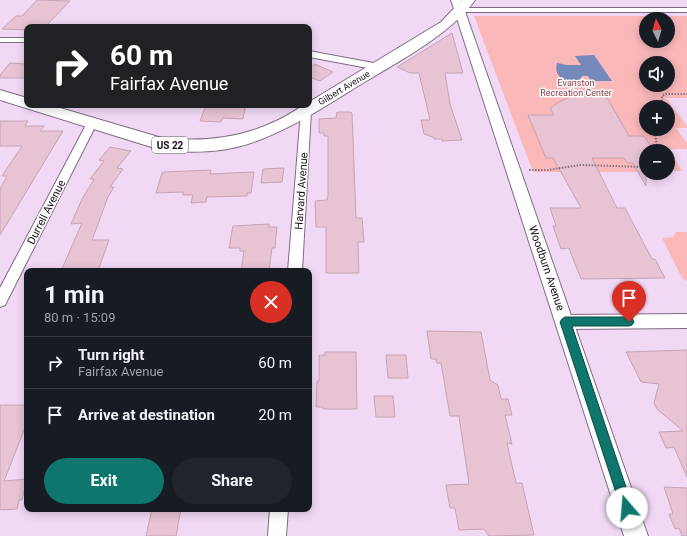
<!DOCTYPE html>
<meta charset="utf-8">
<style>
body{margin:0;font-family:Roboto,sans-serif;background:#20242c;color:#f1f3f6;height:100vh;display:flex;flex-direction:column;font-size:15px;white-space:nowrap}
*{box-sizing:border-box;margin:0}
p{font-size:13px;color:#9ea1a6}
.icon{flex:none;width:22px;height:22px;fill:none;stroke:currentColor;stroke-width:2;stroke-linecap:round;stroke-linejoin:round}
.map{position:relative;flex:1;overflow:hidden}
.details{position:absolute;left:24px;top:268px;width:288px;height:244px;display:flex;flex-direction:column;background:#171b24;border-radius:8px;box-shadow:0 2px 10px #0003}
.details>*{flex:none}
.top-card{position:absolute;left:24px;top:24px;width:288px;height:84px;border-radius:8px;box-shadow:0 2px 10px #0003;background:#202124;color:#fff;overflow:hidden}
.needle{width:26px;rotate:355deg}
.tools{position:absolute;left:639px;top:12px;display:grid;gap:8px}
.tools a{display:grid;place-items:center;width:36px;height:36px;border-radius:50%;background:#171b24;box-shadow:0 2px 10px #0003;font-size:20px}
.pin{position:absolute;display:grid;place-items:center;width:34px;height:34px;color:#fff;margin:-41px -17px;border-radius:50% 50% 50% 0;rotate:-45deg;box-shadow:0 0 4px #0007}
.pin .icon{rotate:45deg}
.me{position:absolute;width:44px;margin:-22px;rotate:342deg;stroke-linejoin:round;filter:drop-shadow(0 0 3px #0008)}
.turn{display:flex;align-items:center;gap:14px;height:84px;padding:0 20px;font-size:18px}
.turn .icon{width:52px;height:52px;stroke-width:2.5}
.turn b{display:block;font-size:28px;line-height:34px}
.round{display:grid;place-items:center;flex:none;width:42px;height:42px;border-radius:21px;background:#20242c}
.summary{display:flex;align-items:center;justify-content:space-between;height:68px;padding:0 20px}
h1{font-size:24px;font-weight:700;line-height:30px}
.primary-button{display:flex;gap:8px;margin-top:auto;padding:8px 20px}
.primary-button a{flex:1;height:46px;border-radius:24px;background:#0f766e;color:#fff;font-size:16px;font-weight:700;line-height:46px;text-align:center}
.primary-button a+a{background:#20242c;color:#f1f3f6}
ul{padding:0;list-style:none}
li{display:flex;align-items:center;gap:12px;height:52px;padding:0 20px;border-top:1px solid #363941}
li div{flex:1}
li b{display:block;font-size:15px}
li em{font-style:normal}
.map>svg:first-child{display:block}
.green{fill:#fab8b9;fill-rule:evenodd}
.water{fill:#7589ba}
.building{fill:#e7c3d3;stroke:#c7a4b4}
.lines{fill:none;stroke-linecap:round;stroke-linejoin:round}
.minor-casing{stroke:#816b84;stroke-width:2}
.tertiary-casing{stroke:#816b84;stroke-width:2}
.primary-casing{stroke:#816b84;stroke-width:2}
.path{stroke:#847486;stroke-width:2;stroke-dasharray:1.5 1.5;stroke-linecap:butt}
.minor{fill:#fff;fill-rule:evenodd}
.tertiary{fill:#fff;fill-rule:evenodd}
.primary{fill:#fff;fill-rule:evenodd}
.route{fill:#0f766e;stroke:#0a4d48}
.labels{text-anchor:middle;stroke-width:3;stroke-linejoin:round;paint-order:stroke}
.far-park-label{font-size:9px;fill:#883940;stroke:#fff}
.far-street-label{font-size:9px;fill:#181019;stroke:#fff}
.shield{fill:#fff;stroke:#5d585e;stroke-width:1}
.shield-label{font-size:10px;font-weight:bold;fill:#181019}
.street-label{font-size:11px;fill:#181019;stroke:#fff}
</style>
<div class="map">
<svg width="687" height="536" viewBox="0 0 687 536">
<rect width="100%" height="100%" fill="#f1d9f5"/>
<!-- green -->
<path class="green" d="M474,16H687V98H666L687,126V128H676L687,143V149H668L682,171H668V151H646V172H533ZM646,19H668V41H646ZM646,63H668V85H646ZM646,107H668V129H646Z
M676,232H687V281L682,278L662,238L673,237Z"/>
<!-- water -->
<path class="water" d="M594,55L612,81H591L588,76H582L577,85C566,82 553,77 557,63L567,65H581L575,56Z"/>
<!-- building -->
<path class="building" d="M37,0L70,1L45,27H27V30L2,29L16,16H22Z
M452,33L463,73H445L450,104L462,140L442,141V139H434L433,137L424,134L421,120H430L419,73H410L397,67Z
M10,63L27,64V78H0V75Z
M315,64L333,72L320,81L309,77V69Z
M573,91H603L629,136H644L654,151H646V186L633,163H627L624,158H592L617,208H625L652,259H655L665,278L581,279L569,248L561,249L553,226H556L550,208H581L553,158H546L528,115H554L550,108L559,102L574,95Z
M206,105H246L243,119L223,118L221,122L200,121Z
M337,112H351L352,113L356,218H362L364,242H358L359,273H326V227H316L315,201L327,200L328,196V136H324V133H319V119L336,118Z
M0,121H28L25,126H44L40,131H63L0,235V189L7,176H2L22,146H0Z
M110,147L131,151L117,168L123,169L110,187H114L108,197L92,240H109L98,271H61L82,223L71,224L82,199L94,179H90L104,161L99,160Z
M284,168L282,182L261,183L263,169Z
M211,170L210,174L254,172L251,193H247V196L207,197L206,202L191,203L193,195H183V192L156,193L162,173L164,172Z
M269,224V227H277L275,248H272L269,271H241L244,251H240V248H229L233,226Z
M427,331L481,332L490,380L498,385L501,399H508L512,415H505L512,444L507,443L516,483H522L534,535L489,536L484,529L459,530L455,508H450L446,485L469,484L459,416H450L441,363H437L436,359H431Z
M687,350V477L674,447L666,448L659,432L683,431L657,409L654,403L659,384L641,382L626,352Z
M325,352H356L357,409H323V407H316L317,381H319V355H325Z
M386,355H406L408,378H388Z
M374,396H393L395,417H376Z
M0,405H27V423L4,481L27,479L22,500H19L17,509L0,510Z
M664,487L687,488V536H682L679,528L675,529L669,514H673Z
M152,509H181L176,536H146Z"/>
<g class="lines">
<defs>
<path id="minor" d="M456,8H687V12H456Z
M0,38H27V42H0Z
M309,51L379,64L383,67L379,70L309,57Z
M306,108L311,111L302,271H288L301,111Z
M92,120L97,123L5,305L0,307V288L87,123Z
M687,314V328L565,329L560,327L558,322L560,317L565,315Z
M270,509H288L286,536H268Z"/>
<path id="tertiary" d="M451,0H461L648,536H624Z"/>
<path id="primary" d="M462,0H475C452,33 398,62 363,83C327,105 292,129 251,143C222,153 191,153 161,150L0,100V90L27,98V105H50L162,138C200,142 238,139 274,122C284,118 294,111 304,105H309V102L441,22Z"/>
</defs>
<!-- minor casing -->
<use href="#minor" class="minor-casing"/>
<!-- tertiary casing -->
<use href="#tertiary" class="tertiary-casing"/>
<!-- primary casing -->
<use href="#primary" class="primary-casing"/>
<!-- path -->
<path class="path" d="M662,107V96L666,94H687
M654,129L658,151
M529,170H548L580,165L646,167"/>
<!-- minor -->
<use href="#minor" class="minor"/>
<!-- tertiary -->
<use href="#tertiary" class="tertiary"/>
<!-- primary -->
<use href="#primary" class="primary"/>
</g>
<!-- route -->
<path class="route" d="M565,317H629L632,318L634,322L632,325L629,326H572L633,508L631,512L627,514L622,512L621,508L560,322L562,319Z"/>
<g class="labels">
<!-- far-park labels -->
<g class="far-park-label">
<text x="576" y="86">Evanston<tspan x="576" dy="10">Recreation Center</tspan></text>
</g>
<!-- far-street labels -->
<g class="far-street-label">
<text transform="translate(344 88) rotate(-31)" y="3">Gilbert Avenue</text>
</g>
<!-- shield labels -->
<rect class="shield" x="152" y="137" width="36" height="16" rx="3"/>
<g class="shield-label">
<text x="170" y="149">US 22</text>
</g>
<!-- street labels -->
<g class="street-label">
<text transform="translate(301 191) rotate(-86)" y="4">Harvard Avenue</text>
<text transform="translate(46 212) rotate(-63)" y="4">Durrell Avenue</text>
<text transform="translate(547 268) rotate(71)" y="4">Woodburn Avenue</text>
</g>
</g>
</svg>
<div class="tools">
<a><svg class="needle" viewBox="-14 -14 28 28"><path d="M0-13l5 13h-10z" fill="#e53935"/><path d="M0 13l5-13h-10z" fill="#9ea1a6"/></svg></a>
<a><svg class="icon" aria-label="sound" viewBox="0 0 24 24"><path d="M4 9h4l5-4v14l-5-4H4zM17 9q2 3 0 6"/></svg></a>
<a>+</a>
<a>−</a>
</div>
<div class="pin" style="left:629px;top:322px;background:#d93025"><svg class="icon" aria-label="arrive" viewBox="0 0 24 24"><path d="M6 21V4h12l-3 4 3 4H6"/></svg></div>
<svg class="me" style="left:627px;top:508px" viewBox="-20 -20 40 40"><circle r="19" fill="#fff"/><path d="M0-13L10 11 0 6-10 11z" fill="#0f766e"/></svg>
<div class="top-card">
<div class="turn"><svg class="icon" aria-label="right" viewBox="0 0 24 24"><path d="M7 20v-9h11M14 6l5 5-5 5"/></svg><div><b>60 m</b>Fairfax Avenue</div></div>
</div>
<section class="details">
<div class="summary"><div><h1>1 min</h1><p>80 m · 15:09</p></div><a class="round" style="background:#d93025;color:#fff"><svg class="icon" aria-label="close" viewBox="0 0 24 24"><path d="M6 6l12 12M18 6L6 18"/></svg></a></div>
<ul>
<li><svg class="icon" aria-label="right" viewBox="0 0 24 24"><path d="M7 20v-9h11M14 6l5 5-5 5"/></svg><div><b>Turn right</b><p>Fairfax Avenue</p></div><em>60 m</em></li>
<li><svg class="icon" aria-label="arrive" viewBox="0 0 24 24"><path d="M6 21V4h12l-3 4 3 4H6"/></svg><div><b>Arrive at destination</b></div><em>20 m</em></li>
</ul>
<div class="primary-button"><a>Exit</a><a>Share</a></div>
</section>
</div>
